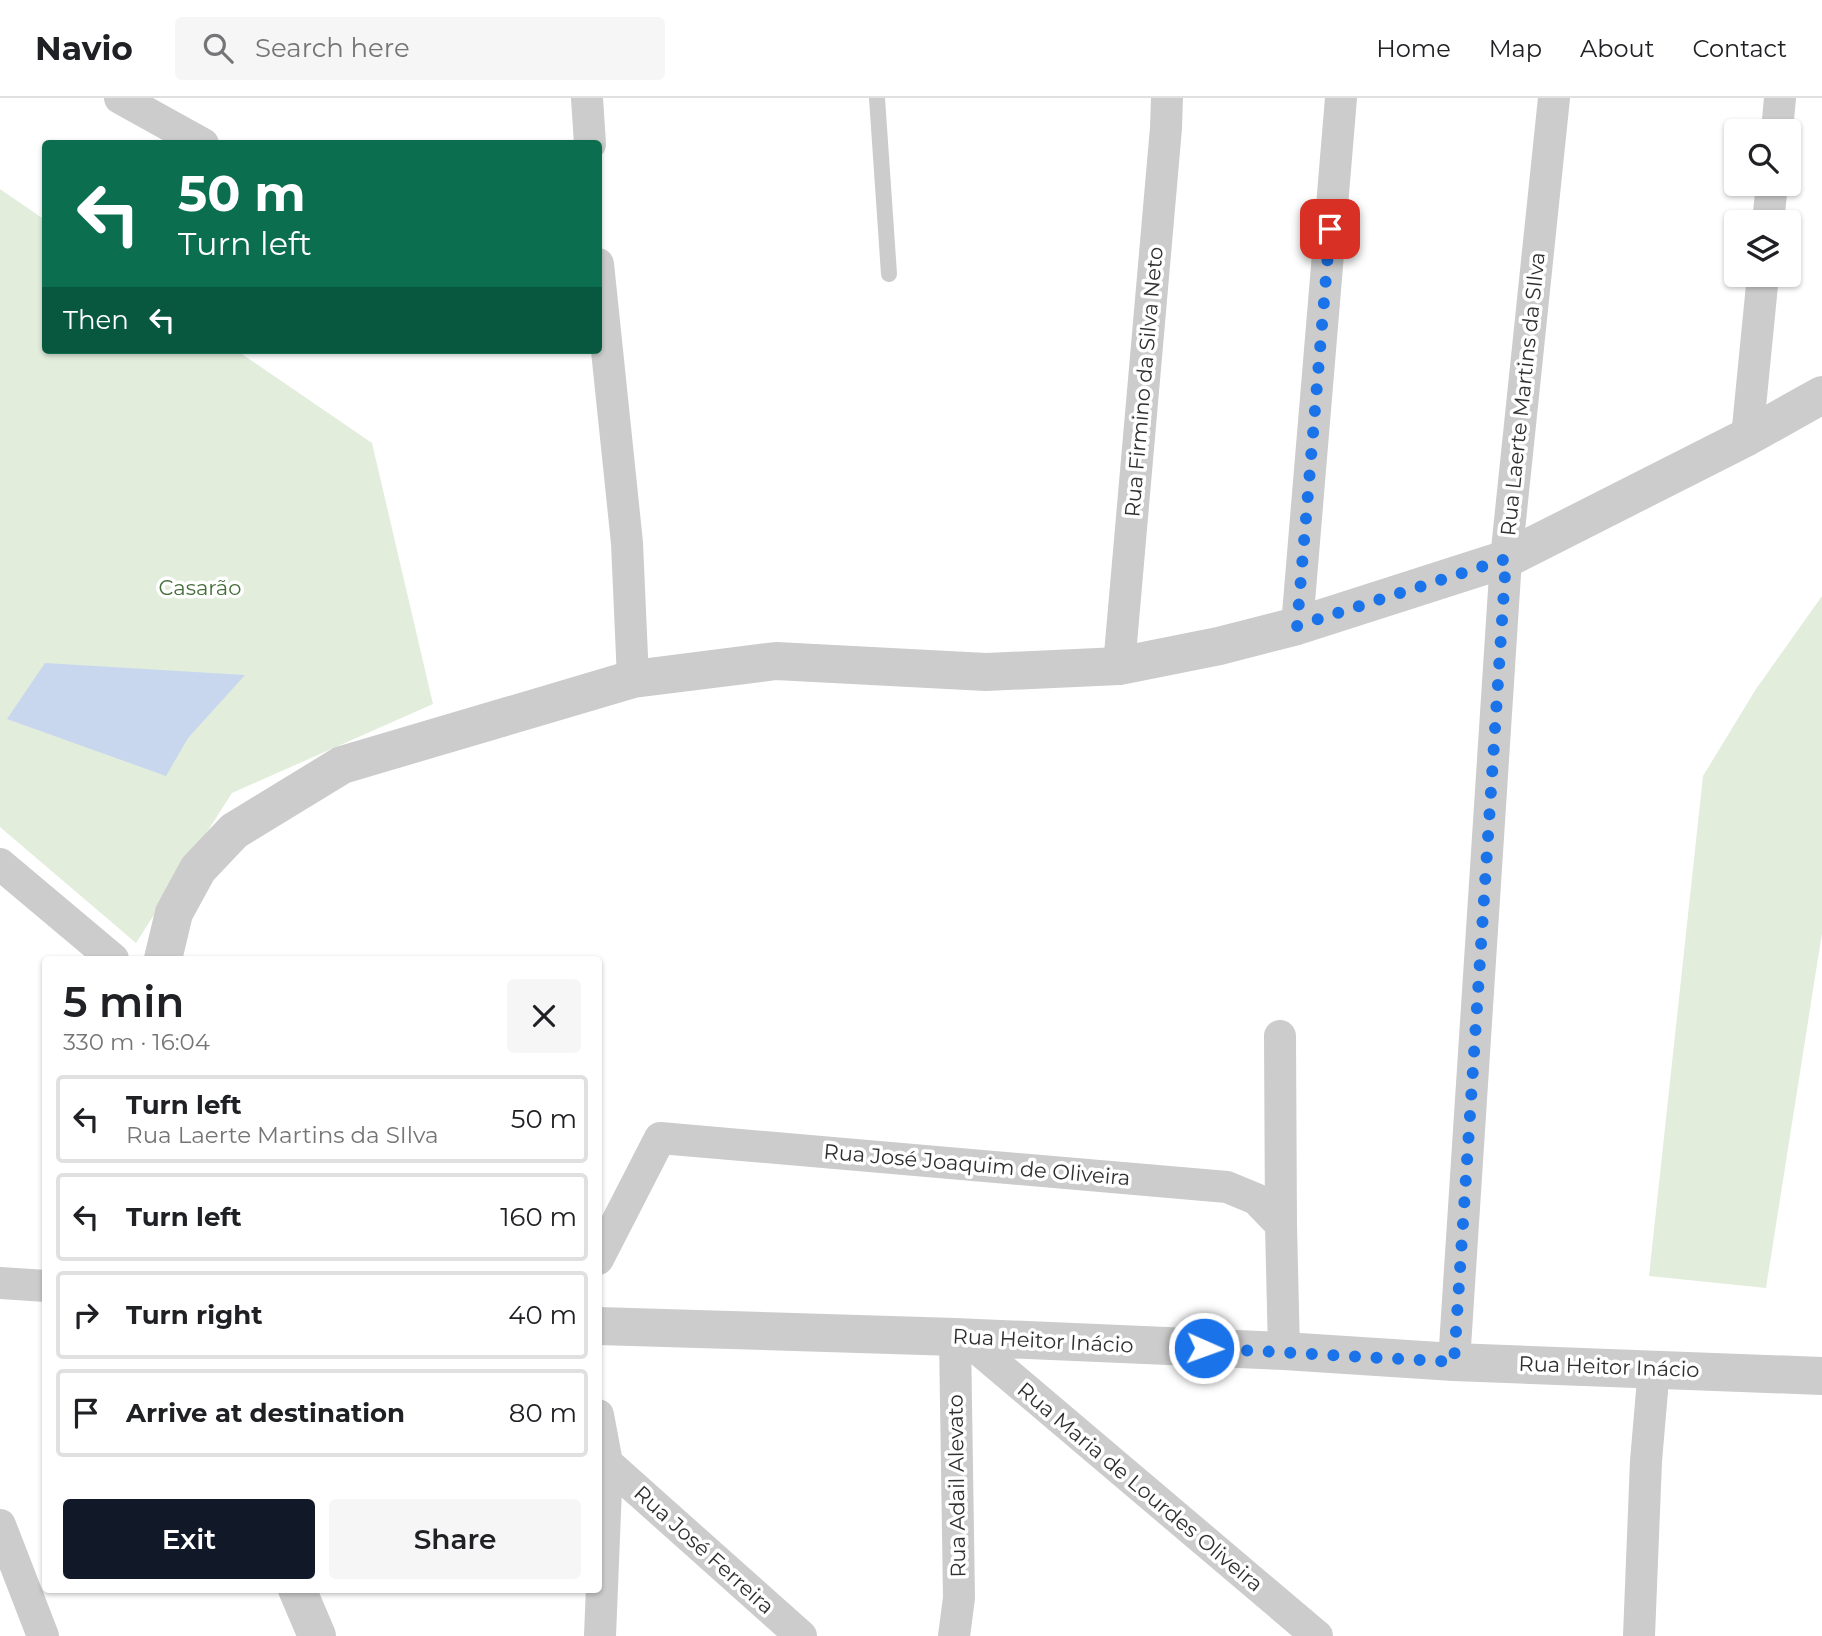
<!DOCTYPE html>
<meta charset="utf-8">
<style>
body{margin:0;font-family:Montserrat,sans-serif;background:#f6f6f6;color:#202124;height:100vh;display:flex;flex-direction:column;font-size:26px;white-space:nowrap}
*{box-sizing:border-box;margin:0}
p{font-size:23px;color:#757577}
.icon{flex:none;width:38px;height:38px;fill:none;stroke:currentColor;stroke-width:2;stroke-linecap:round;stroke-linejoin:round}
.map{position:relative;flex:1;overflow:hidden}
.sheet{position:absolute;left:42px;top:858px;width:560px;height:637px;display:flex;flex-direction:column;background:#fff;border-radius:7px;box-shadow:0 2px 5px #0004}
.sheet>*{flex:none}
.guide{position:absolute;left:42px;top:42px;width:560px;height:214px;border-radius:7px;box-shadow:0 2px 5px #0004;background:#0b6e4f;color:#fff;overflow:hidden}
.controls{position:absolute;left:1724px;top:21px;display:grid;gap:14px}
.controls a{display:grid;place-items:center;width:77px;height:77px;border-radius:7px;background:#fff;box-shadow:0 2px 5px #0004;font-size:35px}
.pin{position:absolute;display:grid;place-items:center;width:60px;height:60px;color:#fff;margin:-30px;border-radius:14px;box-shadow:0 4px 10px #0006}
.me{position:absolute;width:77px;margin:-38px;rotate:92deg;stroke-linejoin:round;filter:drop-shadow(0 0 5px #0008)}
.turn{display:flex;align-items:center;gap:24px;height:147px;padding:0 21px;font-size:32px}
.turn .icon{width:91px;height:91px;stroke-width:2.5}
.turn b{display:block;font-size:49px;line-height:60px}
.then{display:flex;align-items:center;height:66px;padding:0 21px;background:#0003;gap:14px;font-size:26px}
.round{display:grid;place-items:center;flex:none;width:74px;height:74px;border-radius:7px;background:#f6f6f6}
.overview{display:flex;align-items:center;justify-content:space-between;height:119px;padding:0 21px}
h1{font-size:42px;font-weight:600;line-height:52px}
.cta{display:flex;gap:14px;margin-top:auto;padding:14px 21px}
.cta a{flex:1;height:80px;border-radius:7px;background:#111827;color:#fff;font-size:28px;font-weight:600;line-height:80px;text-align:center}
.cta a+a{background:#f6f6f6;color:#202124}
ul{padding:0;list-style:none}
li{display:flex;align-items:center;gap:21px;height:88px;margin:0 14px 10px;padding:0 7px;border:4px solid #e0e0e0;border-radius:7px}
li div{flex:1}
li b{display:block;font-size:26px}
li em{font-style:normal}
header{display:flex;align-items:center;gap:42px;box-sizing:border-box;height:98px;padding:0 35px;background:#fff;border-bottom:2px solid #e0e0e0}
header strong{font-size:33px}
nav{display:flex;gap:38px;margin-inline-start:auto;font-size:24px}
.search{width:490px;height:63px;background:#f6f6f6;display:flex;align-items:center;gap:18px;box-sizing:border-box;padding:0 24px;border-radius:7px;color:#757577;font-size:26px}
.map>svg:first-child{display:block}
.green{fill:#e2eddc}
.water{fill:#c8d7ee}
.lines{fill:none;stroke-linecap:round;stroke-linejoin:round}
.service{stroke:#ccc;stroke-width:16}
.minor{stroke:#ccc;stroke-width:32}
.tertiary{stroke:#ccc;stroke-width:38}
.route{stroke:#1a73e8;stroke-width:12;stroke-dasharray:0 21.6}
.labels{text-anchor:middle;stroke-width:7;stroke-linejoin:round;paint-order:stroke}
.street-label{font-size:21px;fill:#2f2f2f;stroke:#fff}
.park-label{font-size:21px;fill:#466e3a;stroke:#fff}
</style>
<header>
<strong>Navio</strong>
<div class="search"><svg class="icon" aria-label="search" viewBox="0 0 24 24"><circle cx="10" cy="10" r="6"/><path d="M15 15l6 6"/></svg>Search here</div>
<nav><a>Home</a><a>Map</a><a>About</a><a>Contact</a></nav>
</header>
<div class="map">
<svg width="1822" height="1538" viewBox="0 0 1822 1538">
<rect width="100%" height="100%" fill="#fff"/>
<!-- green -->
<path class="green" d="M0,91L45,122L46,252H236L372,345L433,606L232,695L136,845L0,729Z
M1822,498V835L1766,1190L1649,1178L1703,678L1756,591Z"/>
<!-- water -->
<path class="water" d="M45,565L245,577L188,640L166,678L7,621Z"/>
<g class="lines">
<!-- service -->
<path class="service" d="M877,0L889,176"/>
<!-- minor -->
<path class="minor" d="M120,0L203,46
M587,0L590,46
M1777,33L1780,0
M1768,124L1772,86
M598,166L627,445L633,581
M1747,339L1763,177
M1297,528L1341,0
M1119,568L1166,30L1167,0
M0,766L113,861
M1280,938L1281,1127
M598,1161L660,1040L1227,1089L1256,1101L1281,1127L1284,1253
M0,1185L46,1188
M964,1239L1317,1538
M1454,1264L1506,461L1554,0
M598,1317L607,1365L600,1538
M607,1365L801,1538
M0,1427L43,1538
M954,1538L959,1500L955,1239
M1639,1538L1646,1363L1654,1270"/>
<!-- tertiary -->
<path class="tertiary" d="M163,861L174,815L198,771L234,733L342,667L633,581L776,563L986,574L1119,568L1219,548L1297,528L1506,461L1747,339L1822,297
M598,1228L955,1239L1284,1253L1454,1264L1822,1278
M297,1491L317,1538"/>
</g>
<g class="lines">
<!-- route -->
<path class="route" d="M1204,1250L1454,1264L1506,461L1297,528L1330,131"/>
</g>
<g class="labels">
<!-- street labels -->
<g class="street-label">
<text transform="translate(1144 284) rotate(-85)" y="7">Rua Firmino da Silva Neto</text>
<text transform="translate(1523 296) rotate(-84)" y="7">Rua Laerte Martins da SIlva</text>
<text transform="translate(977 1067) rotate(5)" y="7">Rua José Joaquim de Oliveira</text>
<text transform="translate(1043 1243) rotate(3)" y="7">Rua Heitor Inácio</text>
<text transform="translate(1609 1269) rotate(2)" y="7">Rua Heitor Inácio</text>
<text transform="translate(957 1388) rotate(-91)" y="7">Rua Adail Alevato</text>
<text transform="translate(1140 1389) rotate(40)" y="7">Rua Maria de Lourdes Oliveira</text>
<text transform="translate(704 1452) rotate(42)" y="7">Rua José Ferreira</text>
</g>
<!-- park labels -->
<g class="park-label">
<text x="200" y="497">Casarão</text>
</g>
</g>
</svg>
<div class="controls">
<a><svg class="icon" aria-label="search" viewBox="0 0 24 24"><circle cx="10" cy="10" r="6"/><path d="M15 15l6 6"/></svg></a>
<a><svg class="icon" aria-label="layers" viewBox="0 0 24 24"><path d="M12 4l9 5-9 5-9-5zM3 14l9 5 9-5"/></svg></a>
</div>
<div class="pin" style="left:1330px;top:131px;background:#d93025"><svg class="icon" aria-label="arrive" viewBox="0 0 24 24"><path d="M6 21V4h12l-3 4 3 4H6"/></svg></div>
<svg class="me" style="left:1204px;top:1250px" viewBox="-20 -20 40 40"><circle r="17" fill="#1a73e8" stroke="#fff" stroke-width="3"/><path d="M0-11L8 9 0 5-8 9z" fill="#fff"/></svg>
<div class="guide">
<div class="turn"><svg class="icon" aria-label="left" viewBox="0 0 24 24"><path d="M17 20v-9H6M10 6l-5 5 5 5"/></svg><div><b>50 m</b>Turn left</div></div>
<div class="then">Then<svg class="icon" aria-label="left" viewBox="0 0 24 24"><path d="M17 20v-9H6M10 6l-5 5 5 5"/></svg></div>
</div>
<section class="sheet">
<div class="overview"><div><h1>5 min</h1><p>330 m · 16:04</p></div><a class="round"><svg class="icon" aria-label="close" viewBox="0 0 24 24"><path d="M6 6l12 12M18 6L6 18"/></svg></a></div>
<ul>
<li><svg class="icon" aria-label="left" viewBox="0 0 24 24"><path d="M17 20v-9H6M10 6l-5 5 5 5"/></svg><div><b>Turn left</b><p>Rua Laerte Martins da SIlva</p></div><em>50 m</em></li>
<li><svg class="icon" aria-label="left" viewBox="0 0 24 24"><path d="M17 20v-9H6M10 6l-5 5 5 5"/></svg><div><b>Turn left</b></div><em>160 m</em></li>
<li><svg class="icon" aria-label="right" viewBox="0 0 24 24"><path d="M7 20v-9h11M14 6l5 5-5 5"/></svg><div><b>Turn right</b></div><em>40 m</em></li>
<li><svg class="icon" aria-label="arrive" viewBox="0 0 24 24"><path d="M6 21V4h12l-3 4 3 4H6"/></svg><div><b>Arrive at destination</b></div><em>80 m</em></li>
</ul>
<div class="cta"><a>Exit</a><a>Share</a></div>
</section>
</div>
